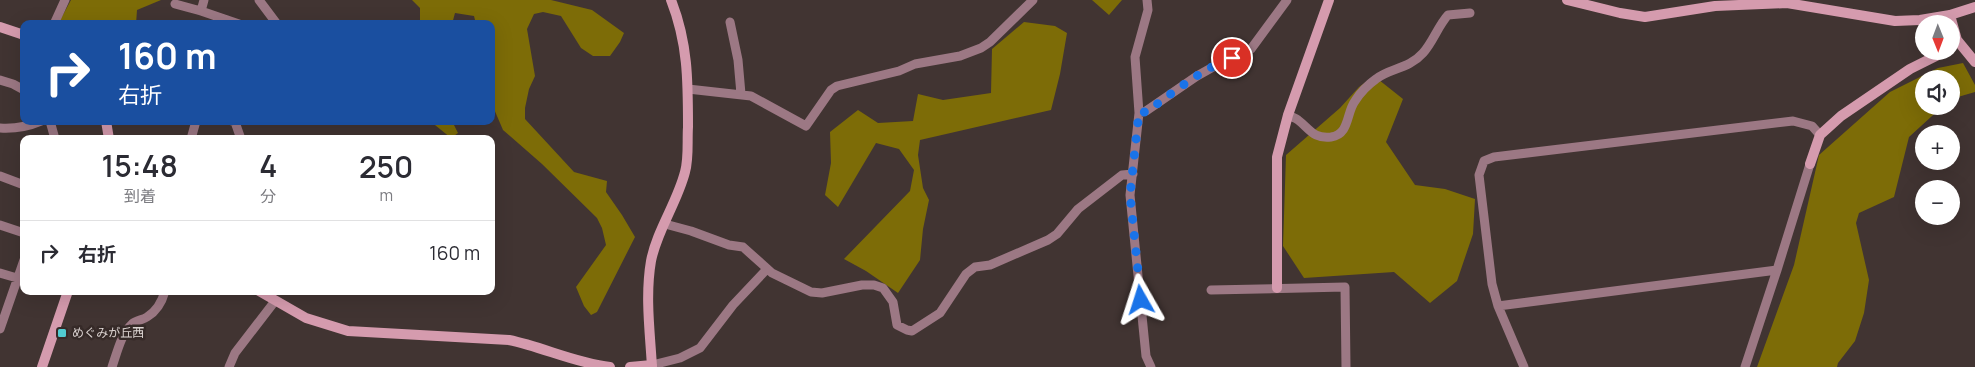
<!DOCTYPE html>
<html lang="ja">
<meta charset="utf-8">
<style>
body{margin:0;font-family:Manrope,"Noto Sans JP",sans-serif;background:#f7f7f7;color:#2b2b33;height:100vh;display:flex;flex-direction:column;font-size:19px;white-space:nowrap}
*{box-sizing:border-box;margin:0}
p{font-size:16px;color:#7c7c81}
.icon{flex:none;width:28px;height:28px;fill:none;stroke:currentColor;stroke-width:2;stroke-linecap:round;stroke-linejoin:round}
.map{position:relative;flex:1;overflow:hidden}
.panel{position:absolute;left:20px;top:135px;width:475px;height:160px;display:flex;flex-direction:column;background:#fff;border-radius:10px;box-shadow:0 5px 20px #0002}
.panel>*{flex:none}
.guide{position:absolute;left:20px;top:20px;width:475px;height:105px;border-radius:10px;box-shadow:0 5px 20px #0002;background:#1a4fa0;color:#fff;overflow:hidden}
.needle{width:32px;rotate:179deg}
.fabs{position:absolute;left:1915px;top:15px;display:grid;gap:10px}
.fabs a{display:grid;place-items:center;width:45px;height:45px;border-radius:50%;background:#fff;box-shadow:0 5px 20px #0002;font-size:25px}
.pin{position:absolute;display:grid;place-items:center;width:42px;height:42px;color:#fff;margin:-21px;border:2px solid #fff;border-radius:50%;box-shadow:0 1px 5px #0007}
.me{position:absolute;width:55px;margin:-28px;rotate:354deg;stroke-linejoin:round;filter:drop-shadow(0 0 4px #0008)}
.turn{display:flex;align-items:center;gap:18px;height:105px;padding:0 15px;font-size:22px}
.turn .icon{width:65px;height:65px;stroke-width:2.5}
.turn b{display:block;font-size:35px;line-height:42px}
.eta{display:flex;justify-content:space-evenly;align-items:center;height:85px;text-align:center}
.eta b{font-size:30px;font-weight:600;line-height:35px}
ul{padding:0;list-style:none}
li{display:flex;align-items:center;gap:15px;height:65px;padding:0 15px;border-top:1px solid #e1e1e2}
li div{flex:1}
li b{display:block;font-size:19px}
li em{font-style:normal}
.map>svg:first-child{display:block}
.forest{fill:#7d6c07}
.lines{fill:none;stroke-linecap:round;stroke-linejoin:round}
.street{stroke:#9c7884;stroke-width:9}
.secondary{stroke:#d59bae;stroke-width:10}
.route{stroke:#1a73e8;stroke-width:9;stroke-dasharray:0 16.2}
.poi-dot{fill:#51ccd1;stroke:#362a28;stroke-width:2}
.labels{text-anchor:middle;stroke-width:5;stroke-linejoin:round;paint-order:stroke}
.poi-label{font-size:12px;fill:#ddd5d3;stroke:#362a28;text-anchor:start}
</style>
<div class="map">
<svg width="1975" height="367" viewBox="0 0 1975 367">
<rect width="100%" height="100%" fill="#413432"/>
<!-- forest -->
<path class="forest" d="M71,0H161L137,10L136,24H58Z
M412,0H551L592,10L624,33L620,42L610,56H593L581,48L561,16L543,12L534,14L527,29L535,76L529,89L525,108V119L574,172L607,181L606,192L622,215L635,237L597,312L591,315L584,306L576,287L606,245L602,228L597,218L542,164L503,130L491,102V24H476L474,16L455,13L452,24H417L420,20V8Z
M1092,0H1122L1109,15Z
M1024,22L1055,26L1067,33L1060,74L1051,110L920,140L918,155L923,188L929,200L923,229L920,260L898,293L866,271L844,259L910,191L914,170L899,149L876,143L838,207L825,195L831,163L830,132L858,110L878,123L913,121L918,94L943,100L991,93L992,49Z
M1963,63L1975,85V92L1951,99V79H1924V106H1943L1909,137L1894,197L1859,213L1856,223L1869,280L1864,313L1855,341L1838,363L1837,367H1757L1794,265L1819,155L1890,92L1938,68Z
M1374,76L1403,99L1386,142L1415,185L1445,189L1475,199L1473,234L1457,281L1430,303L1394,272L1304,278L1283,246L1286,155L1340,108L1359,87Z
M430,121H452L458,133L451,138Z"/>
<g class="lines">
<!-- street -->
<path class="street" d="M204,0L201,11L239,24
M259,0L277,24
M1147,0L1148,10L1135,57L1139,113L1130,195L1146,356L1151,367
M175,4L201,11
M730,22L738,60L741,94
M54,24L65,0
M0,80L13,84L24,90
M688,89L751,96L806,126L831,90L837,86L899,71L915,64L960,56L981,48L990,42L1033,0
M1139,113L1146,111L1197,76L1222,62L1241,55L1251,49L1287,0
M1288,115C1291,117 1296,118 1298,120C1310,129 1313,139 1331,137C1350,134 1346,113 1355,101C1360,93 1369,84 1376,79C1390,68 1409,69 1423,53C1433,42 1438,26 1448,15L1470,13
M50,121L55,139
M232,121L235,122L241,139
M0,128C16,129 27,127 41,121
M191,139L196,121
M0,176L24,185
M665,224L691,231L729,245L743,247L772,273L811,292L822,293L862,285H874L883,288L893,302L897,325L907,330L912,331L940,313L966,274L975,267L990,265L1048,240L1057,234L1078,209L1122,175L1133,174
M0,225L24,233
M0,273L17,278
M1211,290L1345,287L1346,367
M1498,306L1777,270
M0,329L24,260
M652,365L680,358L700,348L733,305L767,269
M112,367C117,353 121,334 132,324C136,320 143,320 147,317C157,311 162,302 165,291
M229,367L235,353L275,301
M1524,367L1498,306L1492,284L1479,175L1484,161L1494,157L1793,121L1812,126L1820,135
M1745,367L1777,270L1810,164"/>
<!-- secondary -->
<path class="secondary" d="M1567,0L1620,13L1645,17L1715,6L1787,3L1895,21L1920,20L1950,15L1975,7
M1950,15L1957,40L1975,62
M0,27L24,35
M106,121L109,139
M1810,164L1820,135L1841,116L1910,69L1946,51
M1277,288V157L1288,115L1329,0
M259,291L306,318L348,331L509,340C543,347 575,363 610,367
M42,367L68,291
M630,367L652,365
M652,367C650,332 645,296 651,261C657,230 677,203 685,172C689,158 687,141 688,127C688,81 688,43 671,0"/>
</g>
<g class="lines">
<!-- route -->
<path class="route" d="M1141,300L1130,195L1139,112H1146C1173,93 1201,69 1232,58"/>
</g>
<!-- markers -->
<rect class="poi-dot" x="57" y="328" width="10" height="10" rx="2.5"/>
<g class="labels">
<!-- poi labels -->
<g class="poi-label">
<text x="72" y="337">めぐみが丘西</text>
</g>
</g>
</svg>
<div class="fabs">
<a><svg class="needle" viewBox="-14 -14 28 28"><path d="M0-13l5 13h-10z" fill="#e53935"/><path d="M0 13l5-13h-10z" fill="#7c7c81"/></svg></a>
<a><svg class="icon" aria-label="sound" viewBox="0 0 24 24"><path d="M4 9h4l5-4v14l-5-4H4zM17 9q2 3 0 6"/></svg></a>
<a>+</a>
<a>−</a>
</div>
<div class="pin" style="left:1232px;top:58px;background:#d93025"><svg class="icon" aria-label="arrive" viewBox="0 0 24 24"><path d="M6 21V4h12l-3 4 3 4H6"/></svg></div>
<svg class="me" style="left:1141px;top:300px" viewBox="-20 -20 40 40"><path d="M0-17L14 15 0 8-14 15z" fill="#1a73e8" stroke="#fff" stroke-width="4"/></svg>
<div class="guide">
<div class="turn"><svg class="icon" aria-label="right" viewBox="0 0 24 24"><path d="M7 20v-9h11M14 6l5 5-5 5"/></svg><div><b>160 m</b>右折</div></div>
</div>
<section class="panel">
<div class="eta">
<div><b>15:48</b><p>到着</p></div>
<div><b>4</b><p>分</p></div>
<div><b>250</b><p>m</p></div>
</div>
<ul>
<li><svg class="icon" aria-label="right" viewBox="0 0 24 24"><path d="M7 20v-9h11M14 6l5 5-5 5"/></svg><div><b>右折</b></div><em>160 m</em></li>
</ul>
</section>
</div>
